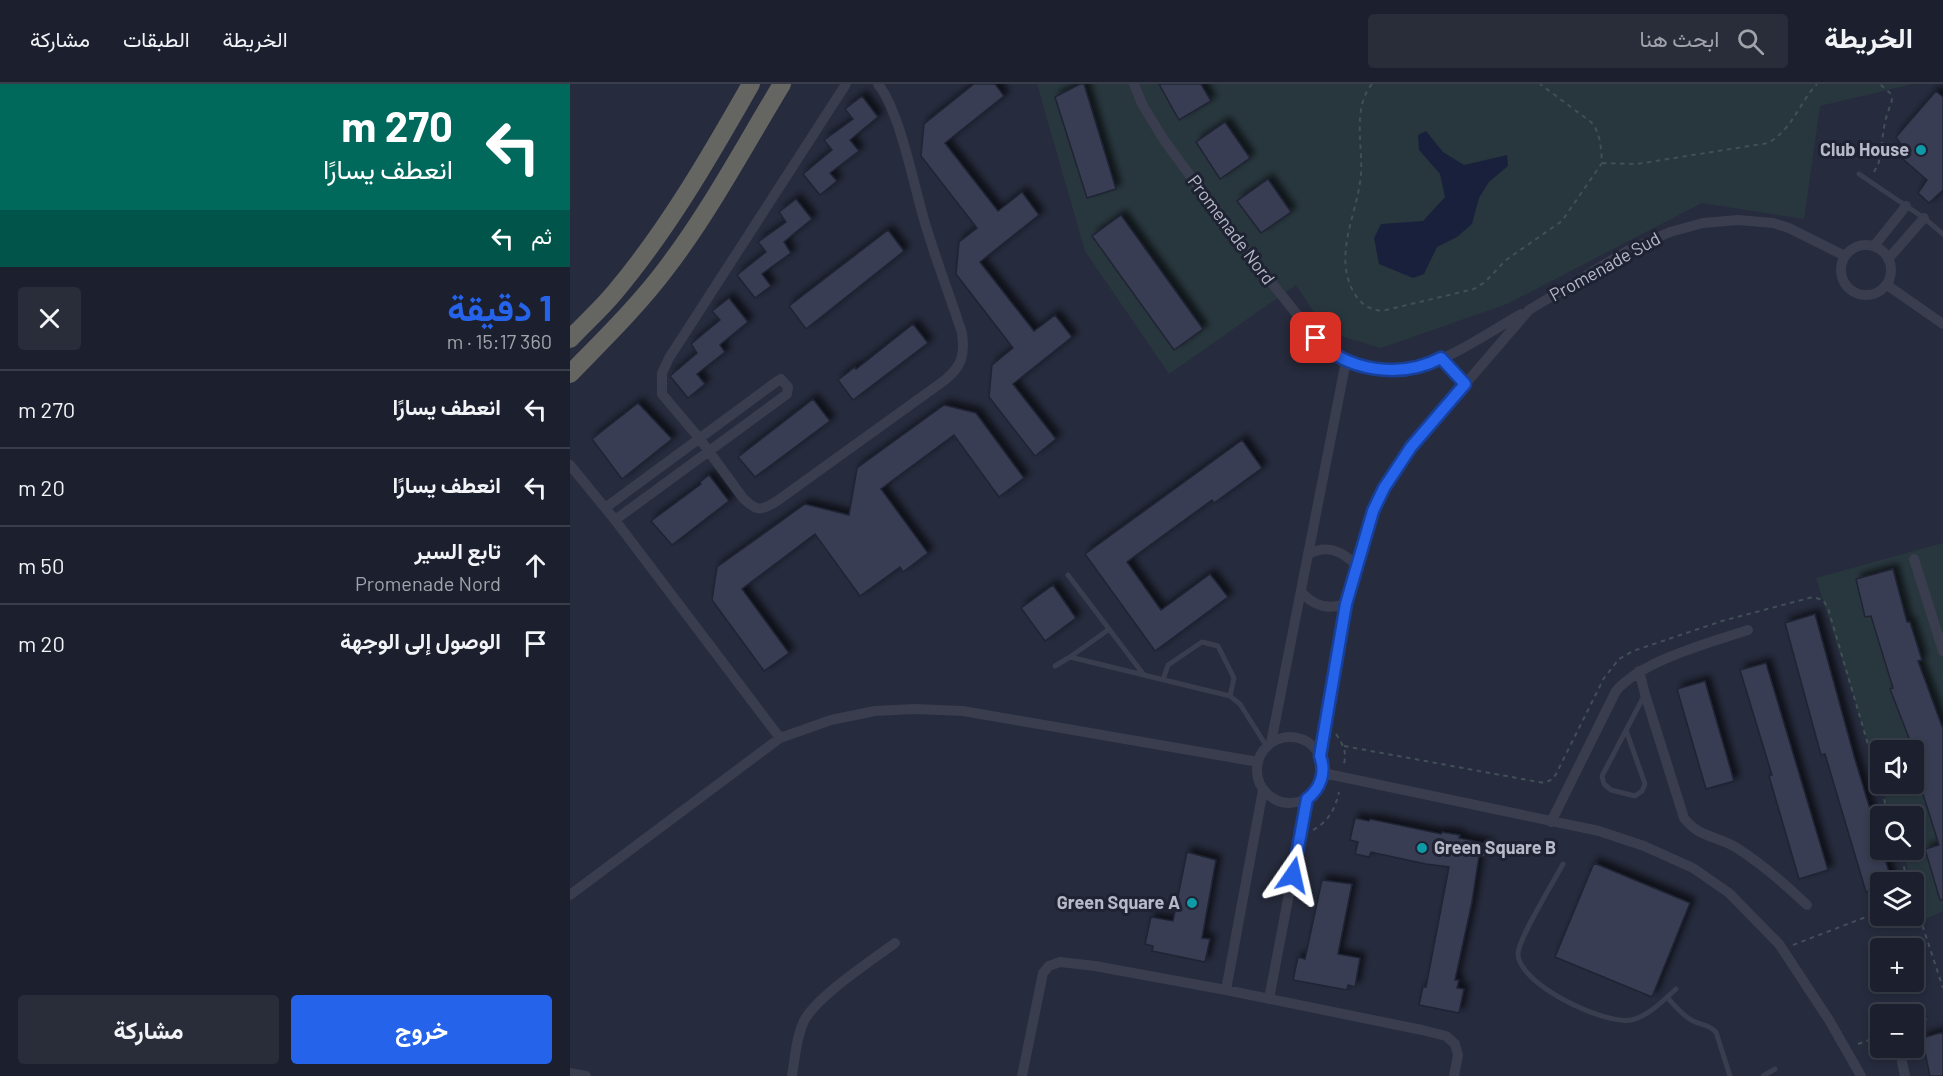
<!DOCTYPE html>
<html lang="ar">
<meta charset="utf-8">
<style>
body{margin:0;font-family:Barlow,Vazirmatn,sans-serif;background:#292d3a;color:#f1f3f6;direction:rtl;height:100vh;display:flex;flex-direction:column;font-size:22px;white-space:nowrap}
*{box-sizing:border-box;margin:0}
p{font-size:20px;color:#a0a3aa}
.icon{flex:none;width:33px;height:33px;fill:none;stroke:currentColor;stroke-width:2;stroke-linecap:round;stroke-linejoin:round}
.map{position:relative;flex:1;overflow:hidden;direction:ltr}
.drawer{display:flex;flex-direction:column;background:#1c202e;width:570px}
.drawer>*{flex:none}
.top-card{background:#00695c;color:#fff;overflow:hidden}
.buttons{position:absolute;left:1300px;top:656px;display:grid;gap:12px}
.buttons a{display:grid;place-items:center;width:54px;height:54px;border-radius:6px;background:#1c202e;box-shadow:0 3px 9px #0003,0 0 0 2px #3a3e4a;font-size:30px}
.pin{position:absolute;display:grid;place-items:center;width:51px;height:51px;color:#fff;margin:-26px;border-radius:12px;box-shadow:0 3px 9px #0006}
.me{position:absolute;width:66px;margin:-33px;rotate:11deg;stroke-linejoin:round;filter:drop-shadow(0 0 4px #0008)}
.turn{display:flex;align-items:center;gap:21px;height:126px;padding:0 18px;font-size:27px}
.turn .icon{width:78px;height:78px;stroke-width:2.5}
.turn b{display:block;font-size:42px;line-height:51px}
.then{display:flex;align-items:center;height:57px;padding:0 18px;background:#0003;gap:12px;font-size:22px}
.round{display:grid;place-items:center;flex:none;width:63px;height:63px;border-radius:6px;background:#292d3a}
.overview{display:flex;align-items:center;justify-content:space-between;height:102px;padding:0 18px}
h1{font-size:36px;font-weight:700;line-height:45px;color:#2563eb}
.button{display:flex;gap:12px;margin-top:auto;padding:12px 18px}
.button a{flex:1;height:69px;border-radius:6px;background:#2563eb;color:#fff;font-size:24px;font-weight:700;line-height:69px;text-align:center}
.button a+a{background:#292d3a;color:#f1f3f6}
ul{padding:0;list-style:none}
li{display:flex;align-items:center;gap:18px;height:78px;padding:0 18px;border-top:2px solid #3a3e4a}
li div{flex:1}
li b{display:block;font-size:22px}
li em{font-style:normal}
header{display:flex;align-items:center;gap:36px;box-sizing:border-box;height:84px;padding:0 30px;background:#1c202e;border-bottom:2px solid #3a3e4a}
header strong{font-size:28px}
nav{display:flex;gap:33px;margin-inline-start:auto;font-size:21px}
.search{width:420px;height:54px;background:#292d3a;display:flex;align-items:center;gap:15px;box-sizing:border-box;padding:0 21px;border-radius:6px;color:#a0a3aa;font-size:22px}
main{display:flex;flex:1;min-height:0}
.map>svg:first-child{display:block}
.green{fill:#28373e;fill-rule:evenodd}
.water{fill:#19203b}
.building{fill:#383e53;stroke:#202434;stroke-width:1.5;filter:url(#shadow)}
.lines{fill:none;stroke-linecap:round;stroke-linejoin:round}
.path{stroke:#405056;stroke-width:2;stroke-dasharray:4.5 4.5;stroke-linecap:butt}
.service{stroke:#393d4d;stroke-width:5}
.minor{stroke:#393d4d;stroke-width:10}
.trunk{stroke:#656562;stroke-width:18}
.route-casing{stroke:#184099;stroke-width:15}
.route{stroke:#2563eb;stroke-width:10}
.culture-dot{fill:#0f9aa8;stroke:#1e2232;stroke-width:2}
.labels{text-anchor:middle;stroke-width:6;stroke-linejoin:round;paint-order:stroke}
.poi-label{font-size:18px;font-weight:bold;fill:#b5b9c8;stroke:#1e2232;text-anchor:end}
.street-label{font-size:18px;fill:#b5b9c8;stroke:#1e2232}
</style>
<header>
<strong>الخريطة</strong>
<div class="search"><svg class="icon" aria-label="search" viewBox="0 0 24 24"><circle cx="10" cy="10" r="6"/><path d="M15 15l6 6"/></svg>ابحث هنا</div>
<nav><a>الخريطة</a><a>الطبقات</a><a>مشاركة</a></nav>
</header>
<main>
<div class="map">
<svg width="1373" height="992" viewBox="0 0 1373 992">
<defs>
<filter id="shadow"><feDropShadow dx="5" dy="-5" stdDeviation="3" flood-color="#0009"/></filter>
</defs>
<rect width="100%" height="100%" fill="#262b3d"/>
<!-- green -->
<path class="green" d="M467,0H1343L1250,22L1234,135L1132,119L937,220L811,264L757,248L726,201L599,290L515,167Z
M1373,459V827L1354,836L1344,805V798H1342L1332,765H1344V732H1321L1246,494ZM1311,666H1344V699H1311Z"/>
<!-- water -->
<path class="water" d="M856,47L873,68L894,81L937,71L938,82L919,98L909,114L902,140L887,153L867,163L854,190L843,194L809,180L804,154L811,140L853,137L875,113L870,90L849,66L848,51Z"/>
<!-- building -->
<path class="building" d="M404,0H425L434,12L375,59L428,127L452,108L469,131L410,178L464,247L485,231L502,253L443,300L486,355L465,372L419,313L422,281L443,264L386,190L389,158L407,144L351,72L354,40Z
M510,0H514L546,105L517,114L485,13Z
M589,0H631L641,17L609,36Z
M1366,7L1373,13V106L1359,119L1348,109L1357,96L1326,69L1332,62L1326,53Z
M292,12L308,33L280,56L289,67L260,89L267,97L250,111L233,90L262,66L254,56L283,35L275,25Z
M655,38L680,74L650,95L626,58Z
M698,95L721,128L691,149L667,117Z
M226,115L242,135L214,158L221,169L192,190L201,202L185,214L167,191L196,168L188,158L216,138L209,128Z
M551,131L633,245L604,266L522,152Z
M318,146L334,167L236,245L219,222Z
M159,214L178,238L150,261L155,268L127,290L135,300L118,314L100,292L127,269L121,260L150,236L142,227Z
M343,240L358,259L283,316L268,296L285,283L286,285Z
M243,315L260,337L185,393L168,373Z
M68,319L102,355L52,395L22,355Z
M374,321L406,329L454,394L429,413L384,351L311,405L358,469L333,488L330,483L290,512L245,450L172,505L219,569L194,587L142,516L147,483L235,420L279,431L287,384Z
M672,356L692,384L644,419L642,416L557,478L591,526L640,490L658,513L585,567L515,470Z
M139,391L159,417L102,461L81,437L131,400L130,398Z
M1323,485L1337,538H1340L1352,576L1348,577L1373,645V816H1370L1355,765L1369,761L1352,707H1354L1344,674V666H1342L1338,654H1339L1320,605L1323,604L1301,532L1295,533L1286,495Z
M483,501L506,534L475,557L451,524Z
M1245,530L1284,672L1322,798H1311V803L1296,808L1255,670L1251,671L1215,539Z
M1196,579L1258,786L1229,795L1199,692L1202,691L1170,586Z
M1135,597L1164,697L1136,705L1107,605Z
M785,734L799,737L800,735L871,750L872,748L890,751L889,754L918,760L915,773L909,772L902,818L885,896H889L887,904L894,905L889,929L849,921L853,903H856L879,783L856,780L801,768L799,773L785,770L788,758L780,756Z
M617,768L646,776L632,854L640,855L635,878L582,867L583,862L575,860L581,833L603,837Z
M1024,779L1120,819L1082,913L985,873Z
M752,796L782,800L768,870L790,874L785,903L778,901L777,906L723,896L728,873L735,875Z
M1373,948V992H1360L1352,954Z"/>
<g class="lines">
<!-- path -->
<path class="path" d="M802,0C782,24 793,62 791,90C788,129 763,169 783,207C790,220 798,225 812,227L904,205L915,198L936,176L992,137L1032,79C1031,65 1031,49 1021,38L970,0
M1032,79L1067,80L1198,59C1222,46 1229,19 1247,0
M1304,88L1309,78L1315,37L1322,16L1320,9L1310,0
M766,650C773,661 777,667 774,680
M774,662L974,699L983,695L986,690L1034,594L1049,575L1063,567L1152,537L1243,513L1253,516L1258,524L1319,732
M743,746C759,737 765,725 769,708
M1329,765L1338,798
M1344,816L1373,904
M1223,861L1309,828
M1344,940L1357,935
M1288,960L1311,952"/>
<!-- service -->
<path class="service" d="M1289,90L1354,134L1373,150
M498,491L574,591
M500,573L538,546
M485,582L500,573L660,612L670,620L697,663
M593,596L598,581L632,558L648,562L664,594L660,612
M1056,646L1075,700L1072,707L1065,712L1041,706L1034,700L1032,692L1074,612
M993,780C984,797 948,855 948,870C949,901 1035,941 1061,936C1077,933 1094,916 1106,905
M1097,913C1105,922 1113,932 1123,937C1132,941 1140,941 1146,948L1160,992
M1193,992L1205,985"/>
<!-- minor -->
<path class="minor" d="M276,0L99,274L92,289V310L129,354L173,414C187,428 191,427 207,417L375,296C392,282 395,271 392,249C380,212 366,176 355,139C344,103 330,27 308,0
M564,0L572,20L594,56L665,153L746,254C771,281 816,293 852,282C884,273 921,247 951,230
M1271 186a25 25 0 1 1 50 0a25 25 0 1 1-50 0Z
M1304,162L1336,122
M1318,175L1354,134
M1317,201L1373,240
M871,274L895,300
M0,381L45,436L210,654
M35,424L206,298L211,295L218,303L217,310L45,436
M739,470C757,460 772,467 786,481
M1344,475L1373,567
M732,509C744,522 759,526 775,520
M1069,587L1075,610L1114,734C1129,754 1148,752 1167,764C1192,780 1215,800 1237,821
M687 686a33 33 0 1 1 66 0a33 33 0 1 1-66 0Z
M701,659L776,277
M750,672L775,520L803,427L814,404L841,363L959,226L1057,167L1100,148L1133,139L1168,136L1203,139L1219,144L1275,172
M753,689L1029,747L1074,762L1123,784L1159,809L1209,860L1259,936L1291,992
M981,738L1046,607C1073,576 1139,559 1178,546
M0,811L210,654L261,636L305,627L344,625L393,627L688,678
M656,906L693,706
M699,915L737,715
M1332,978L1335,992
M0,989L16,992
M222,992C225,974 226,954 234,937C246,913 301,877 325,859
M452,992L473,889L479,882L490,878L525,882L656,906L852,946L876,952L885,960L888,971L884,992"/>
<!-- trunk -->
<path class="trunk" d="M0,255C15,239 31,225 45,208C98,145 140,72 181,0
M0,290C34,255 69,221 98,182C141,125 175,61 212,0"/>
</g>
<g class="lines">
<defs>
<path id="route" d="M723,791L737,715C751,704 756,688 750,672L776,520L803,427L814,404L841,363L895,300L871,274C831,295 776,288 746,254"/>
</defs>
<!-- route casing -->
<use href="#route" class="route-casing"/>
<!-- route -->
<use href="#route" class="route"/>
</g>
<!-- markers -->
<g class="culture-dot">
<circle cx="1351" cy="66" r="6"/>
<circle cx="852" cy="764" r="6"/>
<circle cx="622" cy="819" r="6"/>
</g>
<g class="labels">
<!-- poi labels -->
<g class="poi-label">
<text x="1339" y="72">Club House</text>
<text x="864" y="770" text-anchor="start">Green Square B</text>
<text x="610" y="825">Green Square A</text>
</g>
<!-- street labels -->
<g class="street-label">
<text transform="translate(661 146) rotate(53)" y="6">Promenade Nord</text>
<text transform="translate(1035 183) rotate(-29)" y="6">Promenade Sud</text>
</g>
</g>
</svg>
<div class="buttons">
<a><svg class="icon" aria-label="sound" viewBox="0 0 24 24"><path d="M4 9h4l5-4v14l-5-4H4zM17 9q2 3 0 6"/></svg></a>
<a><svg class="icon" aria-label="search" viewBox="0 0 24 24"><circle cx="10" cy="10" r="6"/><path d="M15 15l6 6"/></svg></a>
<a><svg class="icon" aria-label="layers" viewBox="0 0 24 24"><path d="M12 4l9 5-9 5-9-5zM3 14l9 5 9-5"/></svg></a>
<a>+</a>
<a>−</a>
</div>
<div class="pin" style="left:746px;top:254px;background:#d93025"><svg class="icon" aria-label="arrive" viewBox="0 0 24 24"><path d="M6 21V4h12l-3 4 3 4H6"/></svg></div>
<svg class="me" style="left:723px;top:791px" viewBox="-20 -20 40 40"><path d="M0-17L14 15 0 8-14 15z" fill="#2563eb" stroke="#fff" stroke-width="4"/></svg>
</div>
<section class="drawer">
<div class="top-card">
<div class="turn"><svg class="icon" aria-label="left" viewBox="0 0 24 24"><path d="M17 20v-9H6M10 6l-5 5 5 5"/></svg><div><b>270 m</b>انعطف يسارًا</div></div>
<div class="then">ثم<svg class="icon" aria-label="left" viewBox="0 0 24 24"><path d="M17 20v-9H6M10 6l-5 5 5 5"/></svg></div>
</div>
<div class="overview"><div><h1>1 دقيقة</h1><p>360 m · 15:17</p></div><a class="round"><svg class="icon" aria-label="close" viewBox="0 0 24 24"><path d="M6 6l12 12M18 6L6 18"/></svg></a></div>
<ul>
<li><svg class="icon" aria-label="left" viewBox="0 0 24 24"><path d="M17 20v-9H6M10 6l-5 5 5 5"/></svg><div><b>انعطف يسارًا</b></div><em>270 m</em></li>
<li><svg class="icon" aria-label="left" viewBox="0 0 24 24"><path d="M17 20v-9H6M10 6l-5 5 5 5"/></svg><div><b>انعطف يسارًا</b></div><em>20 m</em></li>
<li><svg class="icon" aria-label="ahead" viewBox="0 0 24 24"><path d="M12 20V5M6 11l6-6 6 6"/></svg><div><b>تابع السير</b><p>Promenade Nord</p></div><em>50 m</em></li>
<li><svg class="icon" aria-label="arrive" viewBox="0 0 24 24"><path d="M6 21V4h12l-3 4 3 4H6"/></svg><div><b>الوصول إلى الوجهة</b></div><em>20 m</em></li>
</ul>
<div class="button"><a>خروج</a><a>مشاركة</a></div>
</section>
</main>
